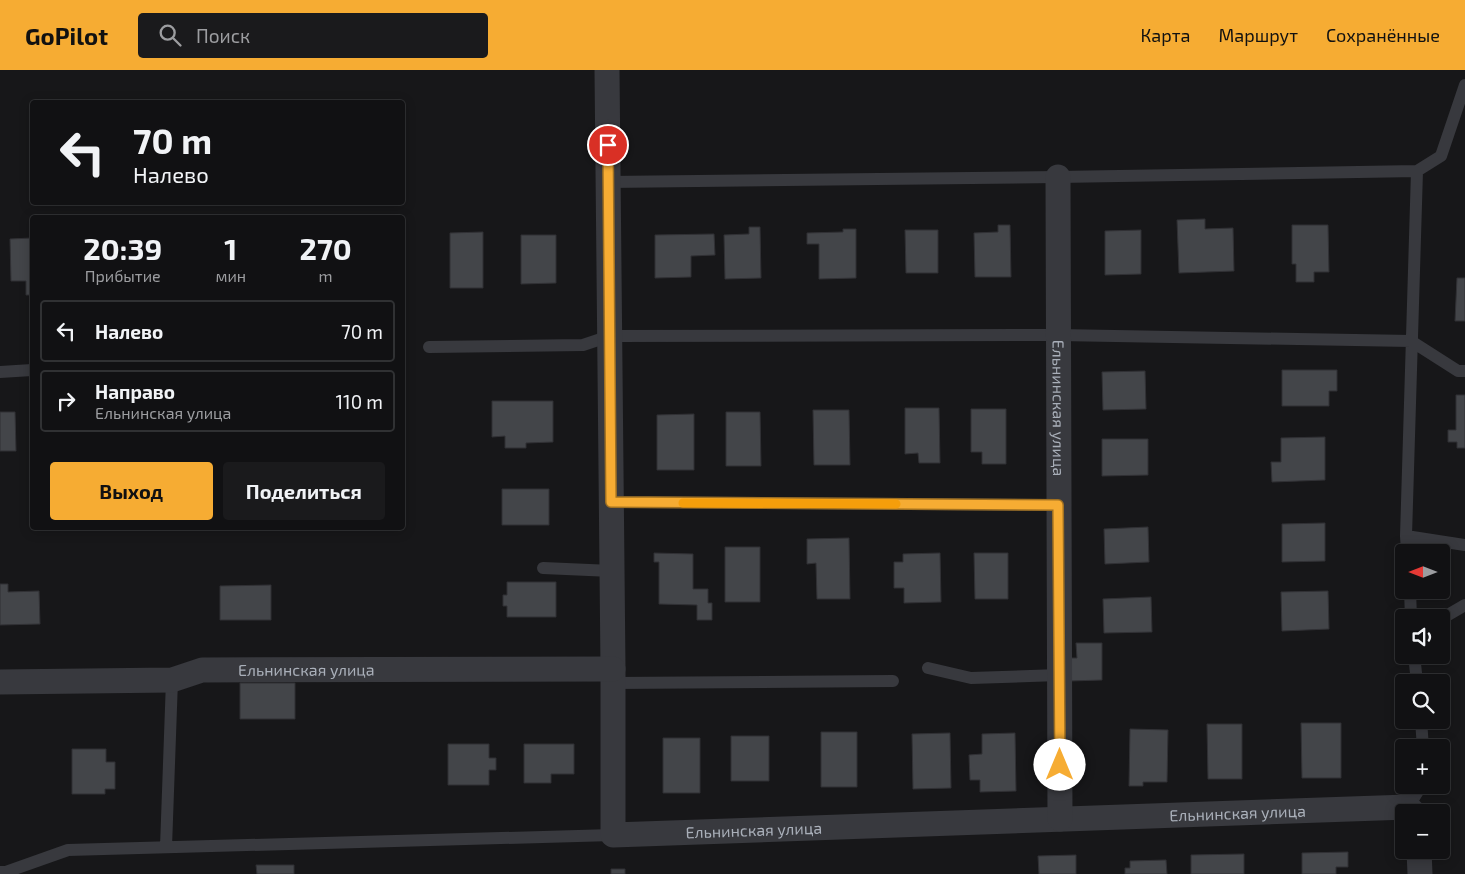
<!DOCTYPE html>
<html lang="ru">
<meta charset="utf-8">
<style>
body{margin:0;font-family:"Exo 2",sans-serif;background:#1a1a1c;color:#f1f3f6;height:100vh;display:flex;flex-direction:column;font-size:19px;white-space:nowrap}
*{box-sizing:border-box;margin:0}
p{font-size:16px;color:#9c9da0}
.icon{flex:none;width:28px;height:28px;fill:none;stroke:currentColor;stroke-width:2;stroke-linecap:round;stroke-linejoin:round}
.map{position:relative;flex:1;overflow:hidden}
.sheet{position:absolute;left:30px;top:145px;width:375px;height:315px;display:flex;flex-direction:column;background:#111113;border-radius:5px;box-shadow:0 2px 12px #0003,0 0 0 1px #303133}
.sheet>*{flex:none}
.top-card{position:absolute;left:30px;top:30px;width:375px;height:105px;border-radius:5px;box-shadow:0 2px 12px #0003,0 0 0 1px #303133;background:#111113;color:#f1f3f6;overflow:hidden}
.needle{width:32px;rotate:270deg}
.controls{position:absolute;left:1395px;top:474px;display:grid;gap:10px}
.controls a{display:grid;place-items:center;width:55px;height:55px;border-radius:5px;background:#111113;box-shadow:0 2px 12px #0003,0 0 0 1px #303133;font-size:25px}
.pin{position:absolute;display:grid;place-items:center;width:42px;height:42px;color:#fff;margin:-21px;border:2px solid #fff;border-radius:50%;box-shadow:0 1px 5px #0007}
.me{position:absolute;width:55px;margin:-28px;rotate:0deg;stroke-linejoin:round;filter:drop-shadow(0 0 4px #0008)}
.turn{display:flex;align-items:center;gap:18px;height:105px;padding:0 20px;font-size:22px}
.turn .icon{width:65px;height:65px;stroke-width:2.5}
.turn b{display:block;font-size:35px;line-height:42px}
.eta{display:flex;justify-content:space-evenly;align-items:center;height:85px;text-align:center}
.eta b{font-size:30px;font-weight:700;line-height:35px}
.primary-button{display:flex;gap:10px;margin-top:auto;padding:10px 20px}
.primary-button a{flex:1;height:58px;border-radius:5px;background:#f6ac33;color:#111;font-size:20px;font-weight:700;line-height:58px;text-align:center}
.primary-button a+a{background:#1a1a1c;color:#f1f3f6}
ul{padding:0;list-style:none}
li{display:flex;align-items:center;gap:15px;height:62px;margin:0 10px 8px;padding:0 10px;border:2px solid #303133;border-radius:5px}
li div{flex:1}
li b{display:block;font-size:19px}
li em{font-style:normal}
header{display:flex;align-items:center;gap:30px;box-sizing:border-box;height:70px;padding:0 25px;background:#f6ac33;color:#111}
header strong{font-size:24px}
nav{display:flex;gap:28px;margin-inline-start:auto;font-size:18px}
.search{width:350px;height:45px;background:#1a1a1c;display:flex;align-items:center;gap:12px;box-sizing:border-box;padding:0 18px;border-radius:5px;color:#9c9da0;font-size:19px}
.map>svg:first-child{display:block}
.building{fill:#434549;stroke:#313135}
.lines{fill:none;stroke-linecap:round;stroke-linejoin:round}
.lane{stroke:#38393e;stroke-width:12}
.street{stroke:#38393e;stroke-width:25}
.route-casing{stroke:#a07021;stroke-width:12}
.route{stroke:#f6ac33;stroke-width:9}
.slow{stroke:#f59e0b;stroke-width:9}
.labels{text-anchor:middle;stroke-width:5;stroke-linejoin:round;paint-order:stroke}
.street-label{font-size:16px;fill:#a9afb9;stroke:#121214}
</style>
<header>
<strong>GoPilot</strong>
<div class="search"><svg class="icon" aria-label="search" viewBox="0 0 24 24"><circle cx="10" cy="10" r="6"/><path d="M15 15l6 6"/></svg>Поиск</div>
<nav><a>Карта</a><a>Маршрут</a><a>Сохранённые</a></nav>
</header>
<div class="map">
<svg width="1465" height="804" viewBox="0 0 1465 804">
<rect width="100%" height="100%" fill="#171719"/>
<!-- building -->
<path class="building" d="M1205,149V159L1233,158L1234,201L1179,203L1177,150Z
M998,155H1010L1011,207H975L974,163L998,162Z
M1292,155H1328L1329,202H1314V212H1296V194H1292Z
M749,157H760L761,208L725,209L724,165L749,164Z
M843,159H856V208L819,209V174H807V163L843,162Z
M905,160H938V203H906Z
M1141,160V204L1105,205V161Z
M483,162V218H450V163Z
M714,164L715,185L691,186V207L655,208V165Z
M521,165H556V213L521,214Z
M32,168V225H26V211H11L10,169Z
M1457,208H1465V251H1455Z
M1282,300H1337V321H1329V336H1282Z
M1145,301L1146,339L1103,340L1102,302Z
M1456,325H1465V378H1457V372H1448V360H1456Z
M492,331H553V372L526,373V378H505V366L492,367Z
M905,338H939L940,393H919L918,383L905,384Z
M971,339H1006V394H982V382H971Z
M813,340H849L850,395H814Z
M0,342H15L16,381H0Z
M726,342H760L761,396H726Z
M694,344V400H657V345Z
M1325,367V410L1272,412L1271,392H1281V368Z
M1102,369H1148V405L1102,406Z
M502,419H549V455H502Z
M1325,453V491L1282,492V454Z
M1148,457L1149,492L1105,494L1104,459Z
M849,468L850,529H817L816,493L807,494V469Z
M725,477H760V532H725Z
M654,483L693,484V519H708V533H712V550H697V535L659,534V492H654Z
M940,483L941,532L904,533V518H894V492H903V484Z
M974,483H1008V529H975Z
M507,512H556V547H507V536H503V525H507Z
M0,514H8V522L39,521L40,554L0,555Z
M271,515V550H220V516Z
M1328,521L1329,559L1282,561L1281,522Z
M1151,527L1152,562L1104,563L1103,529Z
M1076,573H1102V610L1069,611L1068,588H1077Z
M240,613H295V649H240Z
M1301,653H1341V708H1302Z
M1207,654H1242V709H1208Z
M1130,659L1168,660L1167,712H1143V716H1129Z
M821,662H857V717H821Z
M950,663L951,718L913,719L912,664Z
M1015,663L1016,721L980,722V710H970L969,685L982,684V664Z
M731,666H769V711H731Z
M663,668H700V723H663Z
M448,674H489V688H496V700H489V715H448Z
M524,674H574V704H551V713H524Z
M72,679H106V692H115V719H105V724H72Z
M1348,782V797H1336V804H1302V783Z
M1244,784V804H1191V785Z
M1076,785V804H1039L1038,786Z
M1166,790L1167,804H1125V798H1130V791Z
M256,795H294V804H257Z
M611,799H625V804H611Z"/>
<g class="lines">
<!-- lane -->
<path class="lane" d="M1417,101L1441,86L1465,15
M608,112L1058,107L1417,101L1406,466L1407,482
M429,277L583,275L610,266L1058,265L1411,271L1458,301H1465
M0,302L32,300
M611,432L1058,435
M1406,466L1465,475
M543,498L612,501
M1410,520L1411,548
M1441,549L1465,535
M1414,585L1417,612
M928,598L971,608L1059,605
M613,613L893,611
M1421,650L1423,678
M1408,737L1422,715
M166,777L172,610
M0,802H6L68,780L613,765"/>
<!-- street -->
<g class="street">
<path id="s1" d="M607,0L613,599V765L1408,737L1413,742"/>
<path id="s2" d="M1058,107L1060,749"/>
<path id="s3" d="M0,612L172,610L202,600L613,599"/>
<path d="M1419,780L1420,804"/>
</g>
</g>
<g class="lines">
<defs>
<path id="route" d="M608,75L611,432L1058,435L1060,695"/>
</defs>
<!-- route casing -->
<use href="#route" class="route-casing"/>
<!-- route -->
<use href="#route" class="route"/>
<!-- slow -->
<path class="slow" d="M683,433L896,434"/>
</g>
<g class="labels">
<!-- street labels -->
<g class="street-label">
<text dy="6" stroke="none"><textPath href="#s2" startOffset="231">Ельнинская улица</textPath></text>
<text dy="6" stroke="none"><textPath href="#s3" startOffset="308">Ельнинская улица</textPath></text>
<text dy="6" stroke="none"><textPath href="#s1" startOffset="1390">Ельнинская улица</textPath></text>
<text dy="6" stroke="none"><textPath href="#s1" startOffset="906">Ельнинская улица</textPath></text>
</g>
</g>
</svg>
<div class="controls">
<a><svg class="needle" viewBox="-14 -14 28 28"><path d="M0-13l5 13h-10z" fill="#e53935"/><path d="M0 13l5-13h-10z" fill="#9c9da0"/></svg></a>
<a><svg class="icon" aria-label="sound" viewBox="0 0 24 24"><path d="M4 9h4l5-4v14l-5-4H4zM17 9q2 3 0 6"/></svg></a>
<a><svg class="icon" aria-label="search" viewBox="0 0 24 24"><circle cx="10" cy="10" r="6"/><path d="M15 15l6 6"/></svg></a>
<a>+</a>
<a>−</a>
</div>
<div class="pin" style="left:608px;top:75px;background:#d93025"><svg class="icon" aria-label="arrive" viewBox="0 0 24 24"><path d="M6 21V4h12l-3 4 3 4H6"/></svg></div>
<svg class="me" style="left:1060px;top:695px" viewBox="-20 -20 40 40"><circle r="19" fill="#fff"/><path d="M0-13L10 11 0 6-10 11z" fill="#f6ac33"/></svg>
<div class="top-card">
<div class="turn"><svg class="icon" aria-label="left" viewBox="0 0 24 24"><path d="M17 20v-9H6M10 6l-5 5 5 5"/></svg><div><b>70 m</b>Налево</div></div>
</div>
<section class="sheet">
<div class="eta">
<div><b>20:39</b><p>Прибытие</p></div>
<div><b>1</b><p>мин</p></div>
<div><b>270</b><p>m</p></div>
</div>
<ul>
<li><svg class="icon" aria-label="left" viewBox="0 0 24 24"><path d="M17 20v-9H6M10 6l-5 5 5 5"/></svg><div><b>Налево</b></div><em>70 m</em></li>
<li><svg class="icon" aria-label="right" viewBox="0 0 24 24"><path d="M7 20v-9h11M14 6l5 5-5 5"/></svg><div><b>Направо</b><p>Ельнинская улица</p></div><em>110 m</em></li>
</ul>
<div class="primary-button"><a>Выход</a><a>Поделиться</a></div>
</section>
</div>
